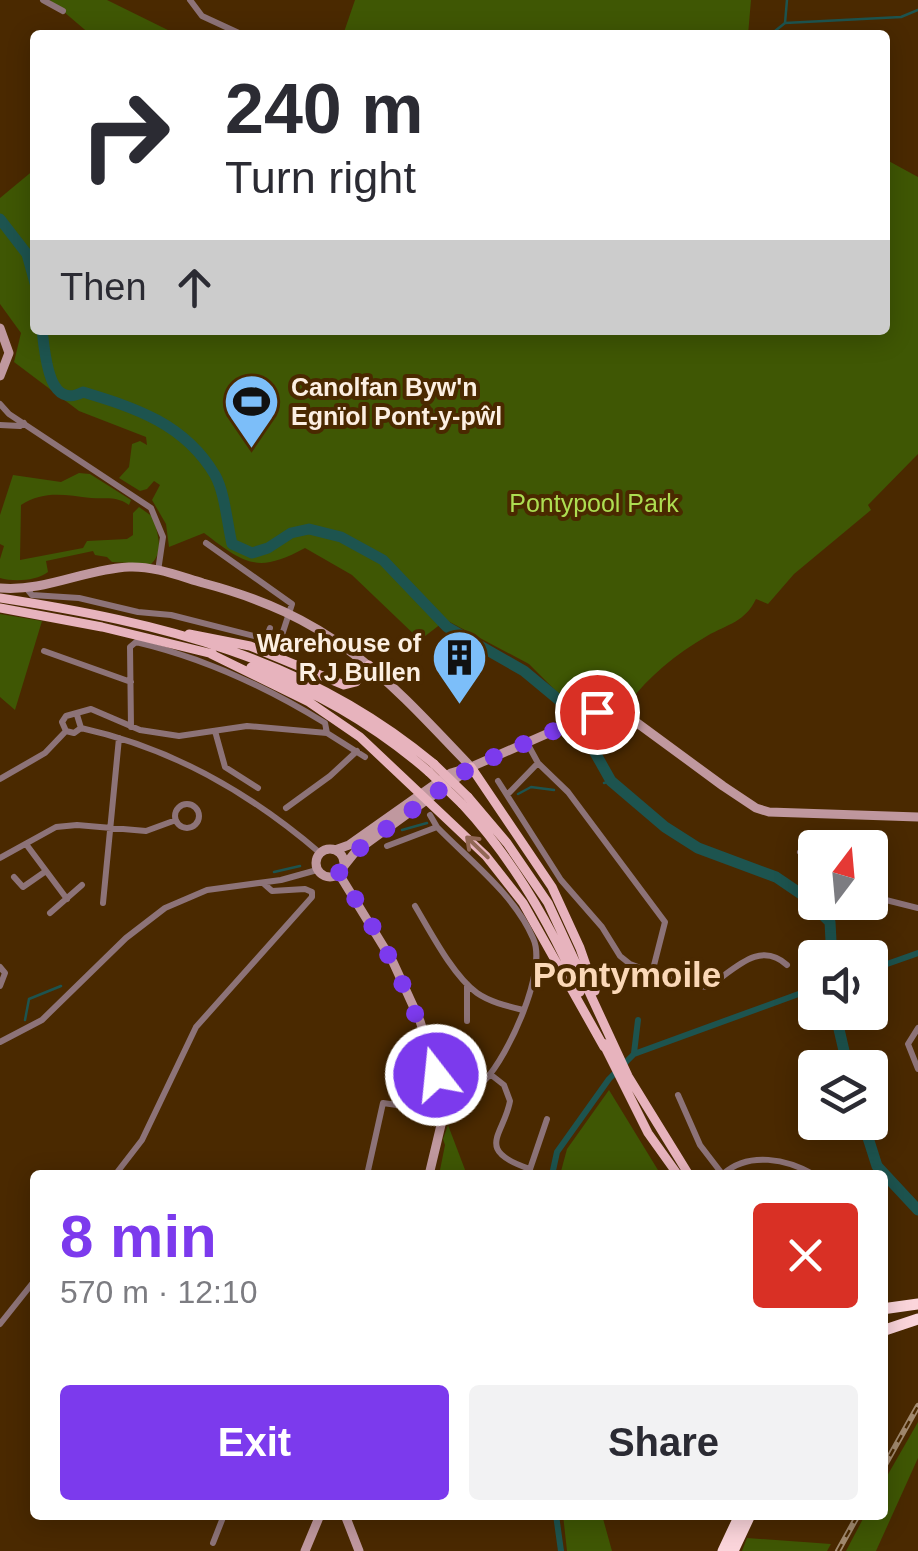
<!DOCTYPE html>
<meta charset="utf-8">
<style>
body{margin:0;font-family:Arial,sans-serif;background:#f2f2f3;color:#2b2b33;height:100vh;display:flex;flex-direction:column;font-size:38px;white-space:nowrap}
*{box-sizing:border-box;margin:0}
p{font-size:32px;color:#7c7c81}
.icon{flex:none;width:55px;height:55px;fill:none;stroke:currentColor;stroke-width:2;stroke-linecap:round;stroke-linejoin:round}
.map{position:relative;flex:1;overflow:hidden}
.panel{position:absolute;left:30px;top:1170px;width:858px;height:350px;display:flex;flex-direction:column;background:#fff;border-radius:10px;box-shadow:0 5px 25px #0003}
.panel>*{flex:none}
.hud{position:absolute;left:30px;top:30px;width:860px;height:305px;border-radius:10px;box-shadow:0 5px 25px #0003;background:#fff;color:#2b2b33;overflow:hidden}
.needle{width:65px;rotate:16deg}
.tools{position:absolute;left:798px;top:830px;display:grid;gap:20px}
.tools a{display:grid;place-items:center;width:90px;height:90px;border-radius:10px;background:#fff;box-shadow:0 5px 25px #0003;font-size:50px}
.pin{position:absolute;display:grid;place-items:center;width:85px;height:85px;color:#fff;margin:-42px;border:5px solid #fff;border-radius:50%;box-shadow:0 2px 10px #0007}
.me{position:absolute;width:110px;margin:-55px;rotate:344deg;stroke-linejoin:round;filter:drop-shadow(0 0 8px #0008)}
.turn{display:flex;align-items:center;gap:35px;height:210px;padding:0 30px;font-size:45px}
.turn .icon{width:130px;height:130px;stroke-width:2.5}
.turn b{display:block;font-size:70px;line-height:85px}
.then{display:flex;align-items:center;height:95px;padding:0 30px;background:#0003;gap:20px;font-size:38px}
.round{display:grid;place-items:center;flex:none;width:105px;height:105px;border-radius:10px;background:#f2f2f3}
.summary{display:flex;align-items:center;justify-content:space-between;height:170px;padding:0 30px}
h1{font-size:60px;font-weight:600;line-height:75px;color:#7c3aed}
.button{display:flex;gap:20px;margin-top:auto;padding:20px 30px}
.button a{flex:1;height:115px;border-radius:10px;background:#7c3aed;color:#fff;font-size:40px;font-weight:600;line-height:115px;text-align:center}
.button a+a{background:#f2f2f3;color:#2b2b33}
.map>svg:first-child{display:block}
.green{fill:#3f5704}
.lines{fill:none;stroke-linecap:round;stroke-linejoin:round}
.stream{stroke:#1d544f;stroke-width:2.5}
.canal{stroke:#1d544f;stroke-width:6}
.river{stroke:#1d544f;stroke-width:11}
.street{stroke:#8d7378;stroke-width:6}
.secondary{stroke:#c0989f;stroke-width:9}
.primary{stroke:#e7b3bd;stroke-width:9}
.highway{stroke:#fbd5db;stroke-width:11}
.rail-casing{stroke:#a1896e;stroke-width:6}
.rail{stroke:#4a2900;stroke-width:2.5;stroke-dasharray:8;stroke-linecap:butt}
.primary-bridge{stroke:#e7b3bd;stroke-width:9}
.oneway{stroke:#916755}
.route{stroke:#7c3aed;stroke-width:18;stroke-dasharray:0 32.4}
.labels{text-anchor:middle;stroke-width:8;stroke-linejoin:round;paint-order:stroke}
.poi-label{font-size:25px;font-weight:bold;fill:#fcefe2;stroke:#4a2900;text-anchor:start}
.park-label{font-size:25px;fill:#adde51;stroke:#4a2900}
.district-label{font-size:35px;font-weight:bold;fill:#fbd8b7;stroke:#4a2900}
</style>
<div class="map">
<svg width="918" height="1551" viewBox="0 0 918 1551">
<rect width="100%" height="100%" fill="#4a2900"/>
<!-- green -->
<path class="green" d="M50,0H107L178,35H91Z
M355,0H751L748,35H343Z
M885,159L918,177V454L868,505L871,510L794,574L768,604L756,599C745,622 728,624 707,636C676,654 649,676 628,704L620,703L610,694L578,713L529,664L446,620L420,640L352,575L305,548C257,574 245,564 204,533L169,547L166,524L152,500L160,485L154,481L147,489L140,491L119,478L129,467L132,444L140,441L147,445L146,437L79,411L14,362L21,333L0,304V198L35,169V330H885Z
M79,473L90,474L131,500L129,505C117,496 106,499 91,498C65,495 44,490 21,505L20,560L83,548L87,541L127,539L133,535V513L139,507L153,517C157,532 165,552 151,564L112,562L107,557L95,555L93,551L46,561L48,572C36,581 14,582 0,578V559L4,546L0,544V515L13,475L61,482Z
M0,614L42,621L15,710L0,697Z
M609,1090L661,1175H560L567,1149Z
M448,1125L467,1175H439L445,1145L443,1139Z
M918,1422V1458L876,1551H846L865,1515H882L883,1483Z
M563,1515H602L612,1551H567Z
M747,1538L831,1544L827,1551H742Z"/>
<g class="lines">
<!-- stream -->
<path class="stream" d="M785,23L901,17L918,10
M770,35L785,23L787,0
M604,783L611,781
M518,794L531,787L554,790
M402,830L427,823
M274,872L300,866
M25,1020L29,999L61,986"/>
<!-- canal -->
<path class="canal" d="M870,970L918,953
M634,1053L638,1020
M552,1175L557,1152L609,1079L634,1054L815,988
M556,1515L561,1551"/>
<!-- river -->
<path class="river" d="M0,219L27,254L35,283
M42,330C45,353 48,411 83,392C136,408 185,424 215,475C225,493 227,523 232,544L252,553L268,548L291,533L309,529L341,537L383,560L447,627L524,671L571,710L611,781L665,827L698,848L776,877L804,896L830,922L831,941L825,958
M835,1012L848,1068
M863,1122L877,1166L918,1210"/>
<!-- street -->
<path class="street" d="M43,0L63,11
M190,0L202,16L241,34
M0,404L9,414L151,508L163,537L158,571
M0,425L20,426L24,423
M206,543L292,604L281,638L282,643L297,650
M26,588L32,595L79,598L138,612L171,615L266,639L270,628
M44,651L131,682
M77,715L81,728L74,733L66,731L62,722L66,716L91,709L140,730L179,736L247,726L327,733
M131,727L130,647L136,642C204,658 265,686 325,723L327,733L365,757
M81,728C172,748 249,792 320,853
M215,731L225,767L258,788
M526,741L538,763L568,792L665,922L652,973
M0,779L45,753L66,731
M498,781L561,880L602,927L620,956L630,964L686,985L708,987C733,971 759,939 787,965
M507,795L538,763
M175 816a12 12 0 1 1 24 0a12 12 0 1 1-24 0Z
M286,808L330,776L357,751
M430,815L437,827
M26,844L67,899
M387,846L437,827C470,861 514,894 533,938C548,970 508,1056 485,1080C475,1091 459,1098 446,1104
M800,852L815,863
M0,858L56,827L77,825L146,831L176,820
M14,877L23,887L46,871
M870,896L918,908
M103,903L119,738
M415,906C430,931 453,976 477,993C490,1002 507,1006 523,1010
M50,913L82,885
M0,967L5,973L0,986
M467,1021V984
M918,1028L908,1044L918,1069
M0,1042L42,1020L126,938L165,908L207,890L281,880L317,870
M490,1074L504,1085L510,1101C504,1135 473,1150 530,1169
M678,1095L700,1145L723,1175
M723,1174C749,1151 787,1159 815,1175
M115,1175L142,1140L196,1027L312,897V892L305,889L272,891L263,883
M367,1175L383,1103L404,1106
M528,1175L547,1119
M0,1324L35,1280
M213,1543L224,1515"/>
<!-- secondary -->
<path class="secondary" d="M0,328L9,353L0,376
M0,588C45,592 85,569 129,567C154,566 179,576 203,583C332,617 383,674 471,767
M316 863a14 14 0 1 1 28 0a14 14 0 1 1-28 0Z
M335,850L349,845L451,773L471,767L592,714H625L723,786L756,808L769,812L918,817
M344,866L356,851L469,769
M339,874L393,962L420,1021L446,1104L429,1175
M345,1515L359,1551
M305,1551L320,1515"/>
<!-- primary -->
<path class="primary" d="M0,598C161,623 306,657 434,764
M0,608L102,627L213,654
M189,634L250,646L344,685L356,682L369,665
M211,654L309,702L360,737L486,856L523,903L604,1047
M251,667C318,692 375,725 429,772
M471,767L552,887L580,948L595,991
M468,797L507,843L548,903L628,1076L689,1175
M462,804C513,859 550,923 580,992
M603,1043L648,1133L678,1175"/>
<!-- highway -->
<path class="highway" d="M882,1309L918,1304
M882,1331L918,1319
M723,1551L740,1515
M733,1551L750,1515"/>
<defs>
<path id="rail" d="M882,1470L918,1406
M838,1551L858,1515"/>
</defs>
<!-- rail casing -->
<use href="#rail" class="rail-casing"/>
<!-- rail -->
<use href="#rail" class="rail"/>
<!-- primary-bridge -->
<path class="primary-bridge" d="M434,764L468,797
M429,772L462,804"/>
</g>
<!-- one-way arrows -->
<defs><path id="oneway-shaft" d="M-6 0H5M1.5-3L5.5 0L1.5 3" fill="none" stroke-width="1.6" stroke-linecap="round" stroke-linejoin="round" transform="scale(2.5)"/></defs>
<use class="oneway" href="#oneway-shaft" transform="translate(477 847) rotate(-136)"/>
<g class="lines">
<!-- route -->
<path class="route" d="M436,1075C415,1002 383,936 338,874L356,851L471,767L597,712"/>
</g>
<!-- icons -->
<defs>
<symbol id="stadium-pin" viewBox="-11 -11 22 30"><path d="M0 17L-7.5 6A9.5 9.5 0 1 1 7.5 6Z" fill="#7cbef9" stroke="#4a2900"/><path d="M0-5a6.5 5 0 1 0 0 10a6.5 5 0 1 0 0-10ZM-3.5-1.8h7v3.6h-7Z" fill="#111"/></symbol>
<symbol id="building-pin" viewBox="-11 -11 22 30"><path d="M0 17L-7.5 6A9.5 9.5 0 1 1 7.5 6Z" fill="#7cbef9" stroke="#4a2900"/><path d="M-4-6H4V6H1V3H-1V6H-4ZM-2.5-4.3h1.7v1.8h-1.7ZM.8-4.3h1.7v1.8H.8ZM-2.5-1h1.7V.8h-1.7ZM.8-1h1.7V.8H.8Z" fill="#111"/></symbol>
</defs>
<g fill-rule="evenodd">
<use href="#stadium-pin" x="220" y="370" width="63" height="86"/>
<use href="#building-pin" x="428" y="626" width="63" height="86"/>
</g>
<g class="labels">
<!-- poi labels -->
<g class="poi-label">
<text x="291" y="396">Canolfan Byw'n<tspan x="291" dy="29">Egnïol Pont-y-pŵl</tspan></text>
<text x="421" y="652" text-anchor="end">Warehouse of<tspan x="421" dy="29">R J Bullen</tspan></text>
</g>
<!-- park labels -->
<g class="park-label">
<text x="594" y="512">Pontypool Park</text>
</g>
<!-- district labels -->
<g class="district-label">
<text x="627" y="987">Pontymoile</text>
</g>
</g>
</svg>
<div class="tools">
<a><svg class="needle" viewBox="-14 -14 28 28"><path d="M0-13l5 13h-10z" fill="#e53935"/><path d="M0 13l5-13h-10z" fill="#7c7c81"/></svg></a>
<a><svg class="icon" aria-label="sound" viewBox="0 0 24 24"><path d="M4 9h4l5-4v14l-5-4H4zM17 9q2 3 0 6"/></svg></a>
<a><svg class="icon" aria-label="layers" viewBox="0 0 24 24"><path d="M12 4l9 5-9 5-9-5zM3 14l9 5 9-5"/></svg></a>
</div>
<div class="pin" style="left:597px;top:712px;background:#d93025"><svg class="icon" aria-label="arrive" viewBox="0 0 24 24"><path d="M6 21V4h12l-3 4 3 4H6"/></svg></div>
<svg class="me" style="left:436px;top:1075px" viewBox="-20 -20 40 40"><circle r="17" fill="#7c3aed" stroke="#fff" stroke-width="3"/><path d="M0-11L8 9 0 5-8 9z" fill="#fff"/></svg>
<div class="hud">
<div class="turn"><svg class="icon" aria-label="right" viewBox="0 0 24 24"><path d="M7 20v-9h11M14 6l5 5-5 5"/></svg><div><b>240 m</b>Turn right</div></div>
<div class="then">Then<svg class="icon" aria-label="ahead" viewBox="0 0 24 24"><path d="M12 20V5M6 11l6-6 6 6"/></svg></div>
</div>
<section class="panel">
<div class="summary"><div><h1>8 min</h1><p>570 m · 12:10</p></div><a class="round" style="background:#d93025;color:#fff"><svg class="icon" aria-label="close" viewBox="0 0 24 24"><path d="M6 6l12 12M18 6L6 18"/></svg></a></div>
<div class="button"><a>Exit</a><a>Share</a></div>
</section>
</div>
